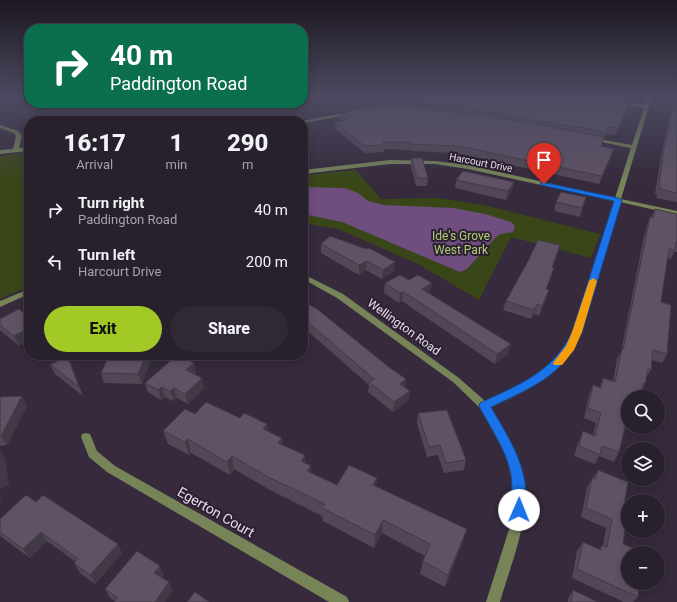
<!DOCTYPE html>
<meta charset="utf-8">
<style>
body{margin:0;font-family:Roboto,sans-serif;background:#302835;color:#f1f3f6;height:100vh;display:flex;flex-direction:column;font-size:15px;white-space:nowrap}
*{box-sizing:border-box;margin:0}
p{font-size:13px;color:#a5a3aa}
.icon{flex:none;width:22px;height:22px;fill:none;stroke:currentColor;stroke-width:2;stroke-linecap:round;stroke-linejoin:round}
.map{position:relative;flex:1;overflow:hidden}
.drawer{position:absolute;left:24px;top:116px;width:284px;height:244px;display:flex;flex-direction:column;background:#28202d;border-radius:16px;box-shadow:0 2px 10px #0003,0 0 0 1px #443e49}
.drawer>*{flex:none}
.top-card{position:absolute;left:24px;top:24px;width:284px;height:84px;border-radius:16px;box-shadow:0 2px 10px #0003,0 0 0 1px #443e49;background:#0b6e4f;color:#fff;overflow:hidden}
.buttons{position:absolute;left:621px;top:390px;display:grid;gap:8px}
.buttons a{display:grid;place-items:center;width:44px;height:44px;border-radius:50%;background:#28202d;box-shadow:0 2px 10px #0003,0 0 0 1px #443e49;font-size:20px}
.pin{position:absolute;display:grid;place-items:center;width:34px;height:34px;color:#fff;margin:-41px -17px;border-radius:50% 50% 50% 0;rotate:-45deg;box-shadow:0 0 4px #0007}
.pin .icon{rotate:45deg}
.me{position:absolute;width:44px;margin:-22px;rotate:1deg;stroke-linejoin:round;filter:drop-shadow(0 0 3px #0008)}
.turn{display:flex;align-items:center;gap:14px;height:84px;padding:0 20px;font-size:18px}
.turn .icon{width:52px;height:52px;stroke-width:2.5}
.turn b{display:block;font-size:28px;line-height:34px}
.eta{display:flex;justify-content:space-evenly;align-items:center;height:68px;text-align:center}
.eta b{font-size:24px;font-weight:800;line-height:28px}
.action{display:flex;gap:8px;margin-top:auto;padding:8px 20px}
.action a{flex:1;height:46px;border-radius:24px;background:#a3c927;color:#111;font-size:16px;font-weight:800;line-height:46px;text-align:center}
.action a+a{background:#302835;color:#f1f3f6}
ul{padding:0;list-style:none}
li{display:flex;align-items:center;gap:12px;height:52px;padding:0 20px}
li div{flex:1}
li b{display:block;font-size:15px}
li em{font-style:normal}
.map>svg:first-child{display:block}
.green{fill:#394618}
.water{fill:#6f4d7e}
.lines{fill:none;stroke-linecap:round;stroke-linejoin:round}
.street{fill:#768458;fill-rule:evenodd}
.wall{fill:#524757}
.shaded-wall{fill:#423947}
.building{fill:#5f5265;stroke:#423947}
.route{fill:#1a73e8;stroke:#114b97}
.slow{fill:#f59e0b}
.labels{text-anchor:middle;stroke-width:4;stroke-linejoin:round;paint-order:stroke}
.far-street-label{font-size:10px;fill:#e6deea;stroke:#2c2032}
.park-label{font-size:12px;fill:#b3cd76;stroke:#2c2032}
.street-label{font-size:12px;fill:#e6deea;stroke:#2c2032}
.near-street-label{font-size:14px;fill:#e6deea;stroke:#2c2032}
</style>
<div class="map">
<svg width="677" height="602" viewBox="0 0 677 602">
<rect width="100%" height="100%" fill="#362a3c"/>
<!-- green -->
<path class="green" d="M29,152V286L0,299V156Z
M356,170L381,199L438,198L484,205L600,234L591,258L511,237L479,300L418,264L338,229L303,223V175Z"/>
<!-- water -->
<path class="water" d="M303,187L345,188L358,193L368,201L384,205L453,208L485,214L511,222L515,226L513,232L501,234L496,237L467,269L460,272L342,222L303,214Z"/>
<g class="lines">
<!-- street -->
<path class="street" d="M0,96H5L0,98Z
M648,96H652L621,199L677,211V215L620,202L581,332C576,342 571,353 564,361C545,384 516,395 490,408C499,423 510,439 517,456C538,504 513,556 500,602H486L511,523L514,491L507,458L481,409L453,382L337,298L303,279V274L343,294L459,378L485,401C524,383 552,372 573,332L614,201L468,169L435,164H390L303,174V170L390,160L435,161L468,165L615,198L631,148L591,140L594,138L632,145L644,108L618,103L620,102L645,105Z
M351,112H353V114L303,123V121H301Z
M0,125L18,131L22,136L19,148L29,147V151L0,154V150L13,149L16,136L14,133L0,128Z
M29,289V294L0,307V301Z
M86,433L90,434L97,451L115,466L347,597L349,602H329L107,472L89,457L81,437L82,434Z"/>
</g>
<!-- wall -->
<path class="wall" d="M379,96H632L629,107L616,135L606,134L604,139L601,146L614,149L599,184L457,153L412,151L411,150L384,149V152L365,153L335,129V122L340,121V115L378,107V102H379Z
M674,96H677V202L656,198L657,194H655L661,156L673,100Z
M411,158L428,178L427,186H416L411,166Z
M456,180L514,182L512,190L506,200L455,188Z
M586,197L580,217L554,211L556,202Z
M655,209L677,214V252H674L671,259L667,258L661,302L667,354L662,363L652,360L651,370L646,378L645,384L641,392L628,397V427H633L632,431L625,428L619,452L614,462L599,456L595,464L574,456L579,441L583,431L593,435L596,423L584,418L589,395L593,385L600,387L603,378L613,381L617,359L621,352L644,236L647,226L650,217H651Z
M321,244L395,262L394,271L382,279L366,270L359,275L321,253Z
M560,245L552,268L551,277L546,289V299L539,316L534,314L531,319L503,310L506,301Z
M385,283H432L430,292L429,293L508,354L495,364L412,308L402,301L399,303L384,293Z
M303,301L390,368L406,379L405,388L410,391L408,401L393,412L368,392L369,385L303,327Z
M19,309V346L0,330V319Z
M67,355L71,363L83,396L55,374L50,364L57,362Z
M109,355H153L142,384L104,383L101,373Z
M196,373L194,375L202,378L204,388L188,404L177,398L173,401L165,397L161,400L148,392L145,383Z
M0,397L27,406L7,445L0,446Z
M418,413L466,460L464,470L444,473L438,455L427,457L417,423Z
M195,414L240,418L268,431L283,445L305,455V463L311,473L337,485L376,486L463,541L445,587L420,574L423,561L425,556L382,533L374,548L323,521L322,516L270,490L234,469L230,475L191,453L189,455L168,444L163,431Z
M598,470L624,505L623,544L638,597L633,602H624L572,578L577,551L583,542L599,549L602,545L603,546L606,528L581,517L587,488L592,478H593Z
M36,502L122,553L95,584L80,573L74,563L76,562L47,541L30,558L0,536V519Z
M164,575L162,578L173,591L115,601L110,598L105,589Z
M573,590L598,602H568V599Z"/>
<!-- shaded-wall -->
<path class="shaded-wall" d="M631,100L629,107L616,135L618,128Z
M514,182L512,190L506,200L508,191Z
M303,228L304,237L303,238Z
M560,245L558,254L549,277L552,267Z
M367,261L366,270L359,275V265Z
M395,262L394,271L382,279L383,270Z
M432,283L430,292L421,298L422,289Z
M549,290L546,299L539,316L542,306Z
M403,292L402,301L399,303L400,293Z
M537,304L534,314L531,319L534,310Z
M29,328V340L19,346L14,336Z
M511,344L508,354L495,364L497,354Z
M67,355L71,363L83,396L79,387Z
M146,355H153L142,384L138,374Z
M194,363L196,373L188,380L186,370Z
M202,378L204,388L188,404L185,394Z
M406,379L405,389L400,384Z
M162,387L165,397L161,400L158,390Z
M174,388L177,398L173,401L170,391Z
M410,391L408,401L393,412L394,402Z
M22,396L27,406L7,445L1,436Z
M267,424L269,437L263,429Z
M282,438L284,451L278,443Z
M188,439L191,453L189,455L185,442Z
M0,450L5,458L9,485L0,489Z
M305,455L306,469L301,461Z
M232,456L234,469L230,475L227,462Z
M311,466L312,479L307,471Z
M377,478L376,491L373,485Z
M0,491L1,500L0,501Z
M383,520L382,533L374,548L375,535Z
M467,529L463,541L445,587L448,575Z
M41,532L47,541L30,558L23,549Z
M118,544L122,553L95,584L90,575Z
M160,566L164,575L159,582L154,573Z
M169,582L173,591L165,602H155Z"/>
<!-- building -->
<path class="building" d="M380,96H607L631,100L618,128L608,127L606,132L456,107L417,103L378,102L381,101Z
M675,96H677V193L660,189V186L659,185L664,149Z
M384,107L433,109L512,120L604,137L601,146L614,149L602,176L458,146L412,144V142H383L384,145L365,146L335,122L346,120L340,115L358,108Z
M57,116L78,121H44Z
M232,118L244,121H228Z
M411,158H422L428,178H417Z
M463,171L514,182L508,191L456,180Z
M561,192L586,197L582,208L556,202Z
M655,209L677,214V243L676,242L675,250L669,249L661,302L671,305L667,354L653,350L651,370L648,369L645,384L643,383L640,397H628V418L627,417L619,452L602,446L600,455L579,446L583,431L595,436L601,413L588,408L593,385L601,388L603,378L615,382L622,349L623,350L648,227L650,217L653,218Z
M330,236L366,249L369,248L395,262L383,270L367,261L359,265L321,244Z
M538,240L560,245L552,267L554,268L546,289L549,290L542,306L537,304L534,310L506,301L528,261Z
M400,275L409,280L418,275L432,283L422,289L511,344L497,354L413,298L403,292L400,293L385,283Z
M303,301L317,309L390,368L406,379L400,384L410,391L394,402L369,382L374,379L303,318Z
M19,309L26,315L29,313V328L14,336L0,325V319Z
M63,355H67L79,387L50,364L57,362L55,358Z
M109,355H146L138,374L101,373Z
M177,355L194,363L186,370L202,378L185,394L174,388L170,391L162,387L158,390L145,383Z
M22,396L1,436H0V397Z
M206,402L240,418L244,413L267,424L263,429L282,438L278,443L305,455L301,461L311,466L307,471L337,485L349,465L377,478L373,485L467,529L448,575L423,561L430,544L383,520L375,535L322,508L325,504L268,477L232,456L227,462L188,439L185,442L163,431L185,409L195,414Z
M447,410L466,460L446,463L440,445L429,447L418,413Z
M598,470L628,482L624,505L628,506V507L623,544L643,553H628V583H639L638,597L577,569L583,542L601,550L602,545L607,547L612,519L586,508L592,478L596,479Z
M26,495L36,502L43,495L118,544L90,575L74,563L78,559L41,532L23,549L0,532V519Z
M137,551L160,566L154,573L169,582L155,602H114L118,598L105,589Z
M573,590L598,602H571Z
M195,592L209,602H187Z"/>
<!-- sky -->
<linearGradient id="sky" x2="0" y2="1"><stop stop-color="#1e1721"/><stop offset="0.53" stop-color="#4c4a61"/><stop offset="1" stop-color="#4c4a61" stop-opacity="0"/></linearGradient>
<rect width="677" height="181" fill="url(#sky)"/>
<!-- route -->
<path class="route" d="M541,182L618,198L622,200L582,332C563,377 532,387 491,407C507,435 526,463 526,496C526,502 526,508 524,514L519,516L514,514C510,504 513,486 511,474C506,449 490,427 479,406L480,403C518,385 554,372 572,332L614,201L541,185Z"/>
<!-- slow -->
<path class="slow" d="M593,278L597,281L582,332L574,350L562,365H554L553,363L566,346L572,332L589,281Z"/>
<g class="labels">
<!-- far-street labels -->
<g class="far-street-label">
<text transform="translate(481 162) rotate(11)" y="4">Harcourt Drive</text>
</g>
<!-- park labels -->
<g class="park-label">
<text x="461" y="240">Ide's Grove<tspan x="461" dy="14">West Park</tspan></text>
</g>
<!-- street labels -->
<g class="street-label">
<text transform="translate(404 327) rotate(36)" y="4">Wellington Road</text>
</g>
<!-- near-street labels -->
<g class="near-street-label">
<text transform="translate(216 512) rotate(30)" y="5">Egerton Court</text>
</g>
</g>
</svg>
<div class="buttons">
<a><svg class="icon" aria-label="search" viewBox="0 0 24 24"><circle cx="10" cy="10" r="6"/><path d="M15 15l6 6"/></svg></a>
<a><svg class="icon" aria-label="layers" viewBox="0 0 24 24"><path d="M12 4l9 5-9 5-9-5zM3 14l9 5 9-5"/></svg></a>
<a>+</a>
<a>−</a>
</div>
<div class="pin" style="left:544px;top:184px;background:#d93025"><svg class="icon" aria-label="arrive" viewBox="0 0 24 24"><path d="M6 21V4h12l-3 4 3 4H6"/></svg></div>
<svg class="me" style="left:519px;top:510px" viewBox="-20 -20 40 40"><circle r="19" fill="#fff"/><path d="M0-13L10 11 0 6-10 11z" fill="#1a73e8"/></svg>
<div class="top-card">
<div class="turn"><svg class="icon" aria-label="right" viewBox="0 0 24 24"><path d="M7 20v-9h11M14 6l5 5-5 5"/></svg><div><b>40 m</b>Paddington Road</div></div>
</div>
<section class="drawer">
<div class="eta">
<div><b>16:17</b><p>Arrival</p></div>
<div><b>1</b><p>min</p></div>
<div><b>290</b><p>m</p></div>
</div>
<ul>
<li><svg class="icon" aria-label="right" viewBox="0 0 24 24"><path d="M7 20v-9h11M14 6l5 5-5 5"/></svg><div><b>Turn right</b><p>Paddington Road</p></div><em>40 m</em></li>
<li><svg class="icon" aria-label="left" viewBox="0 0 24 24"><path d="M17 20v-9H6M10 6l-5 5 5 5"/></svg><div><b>Turn left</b><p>Harcourt Drive</p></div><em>200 m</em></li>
</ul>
<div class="action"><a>Exit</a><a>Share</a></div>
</section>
</div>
